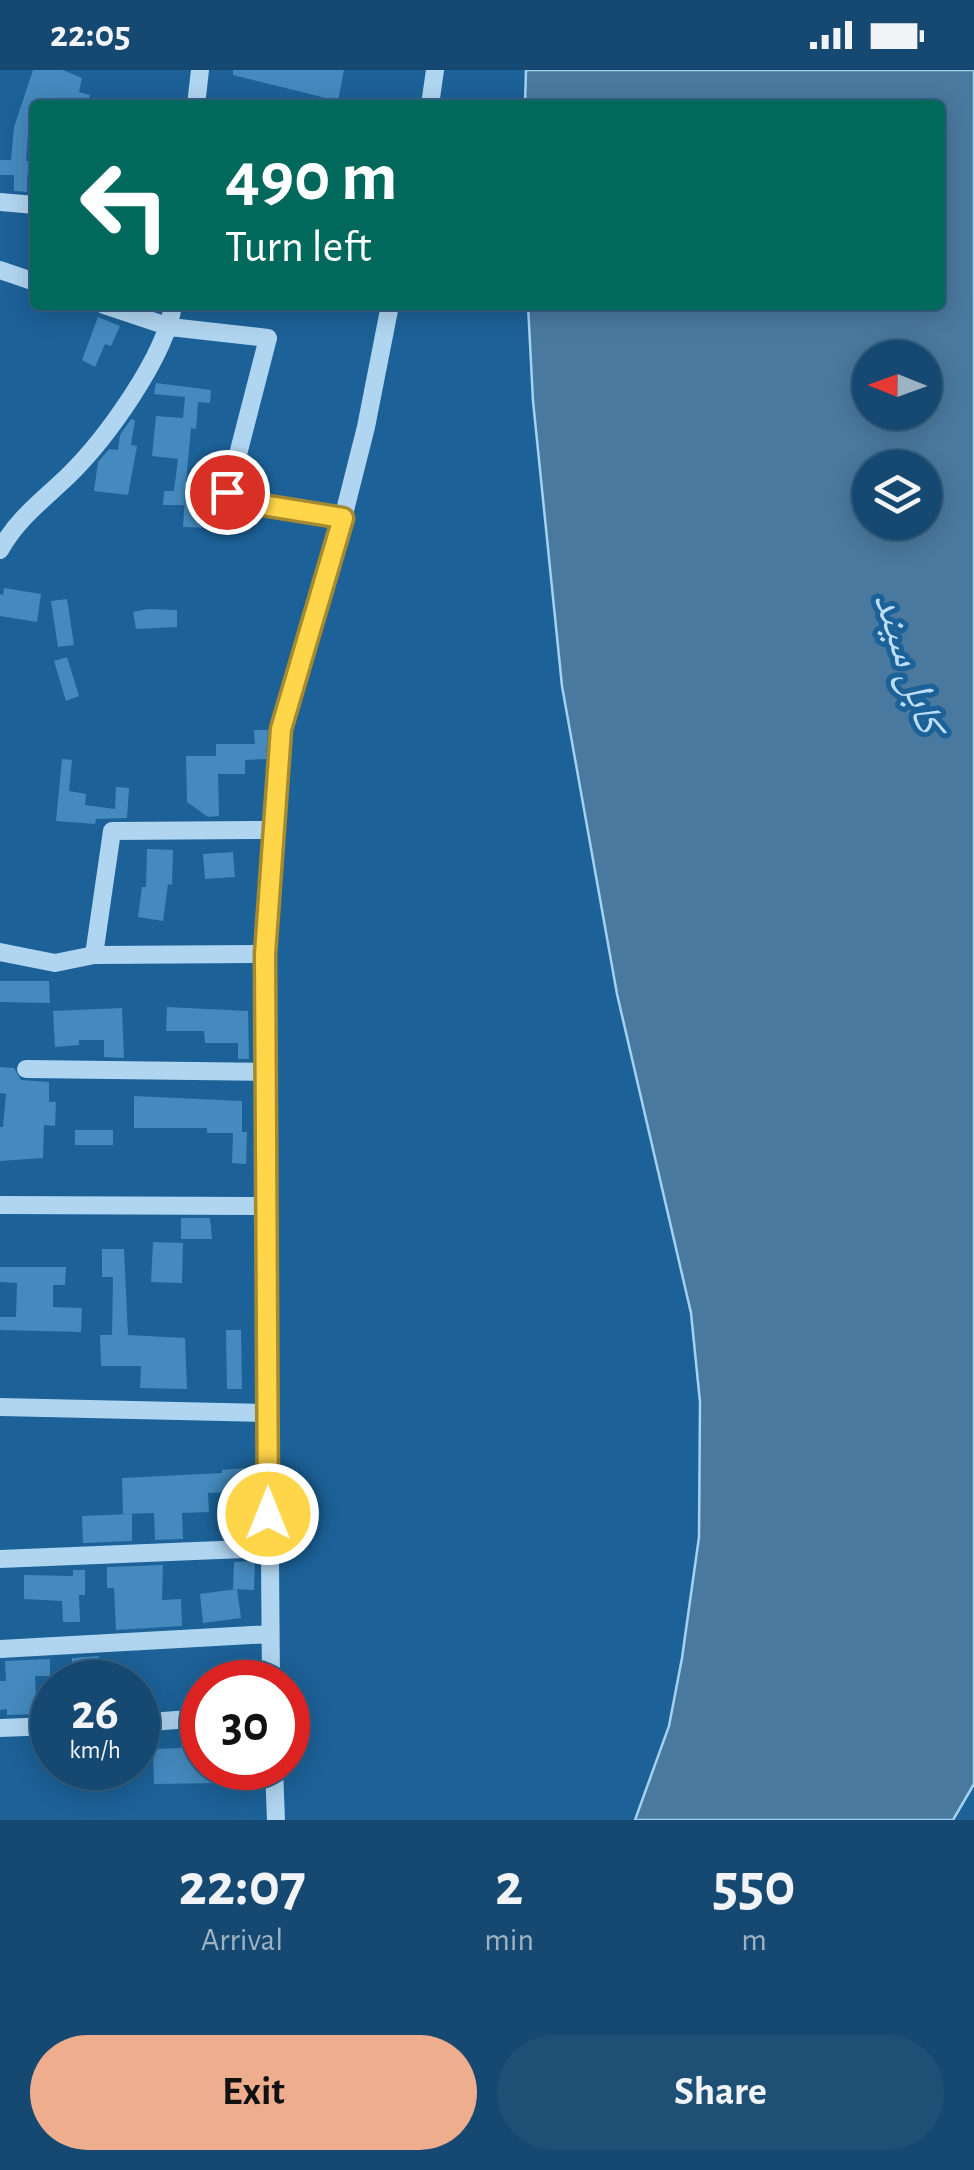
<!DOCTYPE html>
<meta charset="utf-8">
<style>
body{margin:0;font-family:"Alegreya Sans","Noto Naskh Arabic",sans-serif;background:#1e5076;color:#f1f3f6;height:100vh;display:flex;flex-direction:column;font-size:38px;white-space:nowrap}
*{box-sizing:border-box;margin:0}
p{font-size:32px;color:#9db2c3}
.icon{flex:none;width:55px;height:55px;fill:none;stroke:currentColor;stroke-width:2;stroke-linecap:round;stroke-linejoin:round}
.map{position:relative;height:1750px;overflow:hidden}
.details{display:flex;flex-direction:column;background:#154971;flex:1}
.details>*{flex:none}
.top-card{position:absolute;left:30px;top:30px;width:915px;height:210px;border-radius:10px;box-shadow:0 5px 25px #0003,0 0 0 2px #346184;background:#00695c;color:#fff;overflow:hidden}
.needle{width:65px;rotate:271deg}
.controls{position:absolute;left:852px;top:270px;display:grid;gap:20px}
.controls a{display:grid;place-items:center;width:90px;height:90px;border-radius:50%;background:#154971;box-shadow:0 5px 25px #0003,0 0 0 2px #346184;font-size:50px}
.speed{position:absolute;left:30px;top:1590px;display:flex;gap:20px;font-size:50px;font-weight:700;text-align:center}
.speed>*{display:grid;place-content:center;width:130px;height:130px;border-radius:50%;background:#154971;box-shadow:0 5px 25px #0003,0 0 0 2px #346184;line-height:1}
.speed small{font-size:25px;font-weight:400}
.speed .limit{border:15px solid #d22;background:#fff;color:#111}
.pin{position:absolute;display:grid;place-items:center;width:85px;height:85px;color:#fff;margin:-42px;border:5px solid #fff;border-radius:50%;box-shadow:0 2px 10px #0007}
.me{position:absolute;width:110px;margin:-55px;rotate:0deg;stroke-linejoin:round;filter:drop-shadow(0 0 8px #0008)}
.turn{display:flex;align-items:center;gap:35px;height:210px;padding:0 30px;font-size:45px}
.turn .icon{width:130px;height:130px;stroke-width:2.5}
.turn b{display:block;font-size:70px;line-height:85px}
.eta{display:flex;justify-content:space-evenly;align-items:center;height:170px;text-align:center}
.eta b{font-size:60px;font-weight:600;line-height:70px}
.cta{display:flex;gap:20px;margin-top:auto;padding:20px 30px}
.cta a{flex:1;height:115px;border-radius:60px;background:#eead8d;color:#111;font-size:40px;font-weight:600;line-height:115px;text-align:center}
.cta a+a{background:#1e5076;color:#f1f3f6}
.status{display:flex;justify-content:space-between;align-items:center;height:70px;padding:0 50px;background:#154971;direction:ltr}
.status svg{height:28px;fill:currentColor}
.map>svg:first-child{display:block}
.water{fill:#49799e;stroke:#a3d2f1;stroke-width:2.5;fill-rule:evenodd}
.building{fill:#448abe}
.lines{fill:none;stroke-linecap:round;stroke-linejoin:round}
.minor{stroke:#b0d5f0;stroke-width:18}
.route-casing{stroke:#a68a30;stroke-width:25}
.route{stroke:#ffd54a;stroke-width:18}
.labels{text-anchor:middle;stroke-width:10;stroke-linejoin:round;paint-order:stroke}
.water-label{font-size:42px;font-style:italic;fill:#bddef6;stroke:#1c6197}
</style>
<div class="status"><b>22:05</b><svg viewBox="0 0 49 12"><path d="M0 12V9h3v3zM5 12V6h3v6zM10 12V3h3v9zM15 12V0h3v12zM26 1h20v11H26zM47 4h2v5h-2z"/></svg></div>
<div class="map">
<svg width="974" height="1750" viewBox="0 0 974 1750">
<rect width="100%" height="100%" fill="#1c6197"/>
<!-- water -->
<path class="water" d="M526,0H974V1714L953,1750H635L669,1656L682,1588L699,1467L700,1332L691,1243L617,924L562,616L533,331L528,235H940V35H525ZM870,288H925V342H870ZM870,398H925V452H870Z"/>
<!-- building -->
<path class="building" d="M33,0H63L82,8L79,22L90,25L88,35H35V54L29,52L26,91H35V105H27V122L14,121V105H0V90H11L14,57Z
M233,0H344L338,31L233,5Z
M98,247L120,256L111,276L105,274L95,297L82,290Z
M156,313L211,320L210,333L198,332L196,359L191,358L184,435H163L164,421H174L178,389L152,386L156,346L183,348L185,327L154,324Z
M131,349L135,350L131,375L137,376L128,425L94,421L98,392L109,379L118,380L120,365Z
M185,426L214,427L213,458L183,457Z
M4,518L41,524L37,552L0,546V524L3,525Z
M67,529L74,575L58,577L51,531Z
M148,539L177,540V557L136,559L133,542Z
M67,587L79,626L66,631L54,591Z
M254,660H268L266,689L245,690V704H218L219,746L208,747L187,732L186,686H216V674H255Z
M62,689L72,690L69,721L86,724L85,735L115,739L116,717L129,718L127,748L96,749L95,754L56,751Z
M147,779L173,780L172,815L168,814L163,851L138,847L142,817H146Z
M233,782L235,807L205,809L203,784Z
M0,911H49L50,933L0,932Z
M167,937L248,941L249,989H238V973H205L204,961H166Z
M122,938L124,988L104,987V970H79V975L55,977L53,941Z
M0,997L14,998L21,1010L49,1012V1032H56L55,1056L44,1055L43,1088L0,1091V1057H3L6,1024L0,1023Z
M134,1026L242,1031V1062H247L246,1094L232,1093L233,1063H207V1058H134Z
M75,1060H113V1075H75Z
M181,1148H210L212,1169H181Z
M153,1172L183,1173L182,1213L151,1212Z
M102,1179H124L128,1265L185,1268L187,1319L140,1318L141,1296H101L100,1265H112L113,1207H102Z
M0,1197H66L65,1215H53V1237L82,1238L81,1262L0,1260V1247H16L17,1213L0,1212Z
M226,1260H241L242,1319H227Z
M245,1398L246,1439H232V1422L208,1423L209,1442L182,1443L183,1469L155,1470L154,1443L123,1444L122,1408L222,1403V1400Z
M132,1444V1471L83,1473L82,1446Z
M255,1491L254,1520L233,1519L234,1492Z
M163,1495L162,1530L181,1529L182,1556L116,1560L114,1518H107V1497Z
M73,1500H85V1525H79L80,1552H63L62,1531L24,1529V1505L73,1506Z
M237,1519L241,1548L203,1553L200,1524Z
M99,1586V1606H72V1588Z
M50,1589V1606H35L37,1644L7,1645V1639L0,1640V1611H6L5,1591Z
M181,1666H202V1698H221V1713L154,1714L153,1679L181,1678Z"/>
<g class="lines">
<!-- minor -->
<path class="minor" d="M196,35L200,0
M430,35L435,0
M0,132L35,135
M0,200L35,212
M104,235L170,257L268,268L227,427L231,430L343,448
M0,480C17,449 43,430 68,406C106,369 166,286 173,235
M0,882L55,893L94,885L265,884
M94,885L112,761L273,760
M26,999L268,1002
M0,1135L268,1136
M0,1337L268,1343
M0,1489L268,1478
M0,1579L270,1564
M271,1612L265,884L281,659L343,448L366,357L390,235
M138,1653L202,1648
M0,1658L52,1656
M274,1698L276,1750"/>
</g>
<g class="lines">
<defs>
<path id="route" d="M227,422L231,430L343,448L281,659L265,884L268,1444"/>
</defs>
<!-- route casing -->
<use href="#route" class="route-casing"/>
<!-- route -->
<use href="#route" class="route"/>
</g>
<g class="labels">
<!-- water labels -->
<g class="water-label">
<text transform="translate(911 592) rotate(72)" y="15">کابل سيند</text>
</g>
</g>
</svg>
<div class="controls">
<a><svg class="needle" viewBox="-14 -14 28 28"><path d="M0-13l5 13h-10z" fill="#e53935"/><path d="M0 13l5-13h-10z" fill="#9db2c3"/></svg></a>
<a><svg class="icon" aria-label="layers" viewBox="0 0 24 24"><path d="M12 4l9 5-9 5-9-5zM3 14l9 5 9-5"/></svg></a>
</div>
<div class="speed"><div>26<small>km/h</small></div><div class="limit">30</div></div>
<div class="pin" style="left:227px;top:422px;background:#d93025"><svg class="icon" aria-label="arrive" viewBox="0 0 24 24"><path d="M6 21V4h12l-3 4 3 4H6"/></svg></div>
<svg class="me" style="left:268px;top:1444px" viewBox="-20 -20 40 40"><circle r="17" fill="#ffd54a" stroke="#fff" stroke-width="3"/><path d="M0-11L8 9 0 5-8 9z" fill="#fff"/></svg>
<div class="top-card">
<div class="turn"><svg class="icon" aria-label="left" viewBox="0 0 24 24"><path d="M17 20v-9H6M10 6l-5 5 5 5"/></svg><div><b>490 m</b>Turn left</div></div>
</div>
</div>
<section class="details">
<div class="eta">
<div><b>22:07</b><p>Arrival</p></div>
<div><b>2</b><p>min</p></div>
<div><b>550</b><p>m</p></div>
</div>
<div class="cta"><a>Exit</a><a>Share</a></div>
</section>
